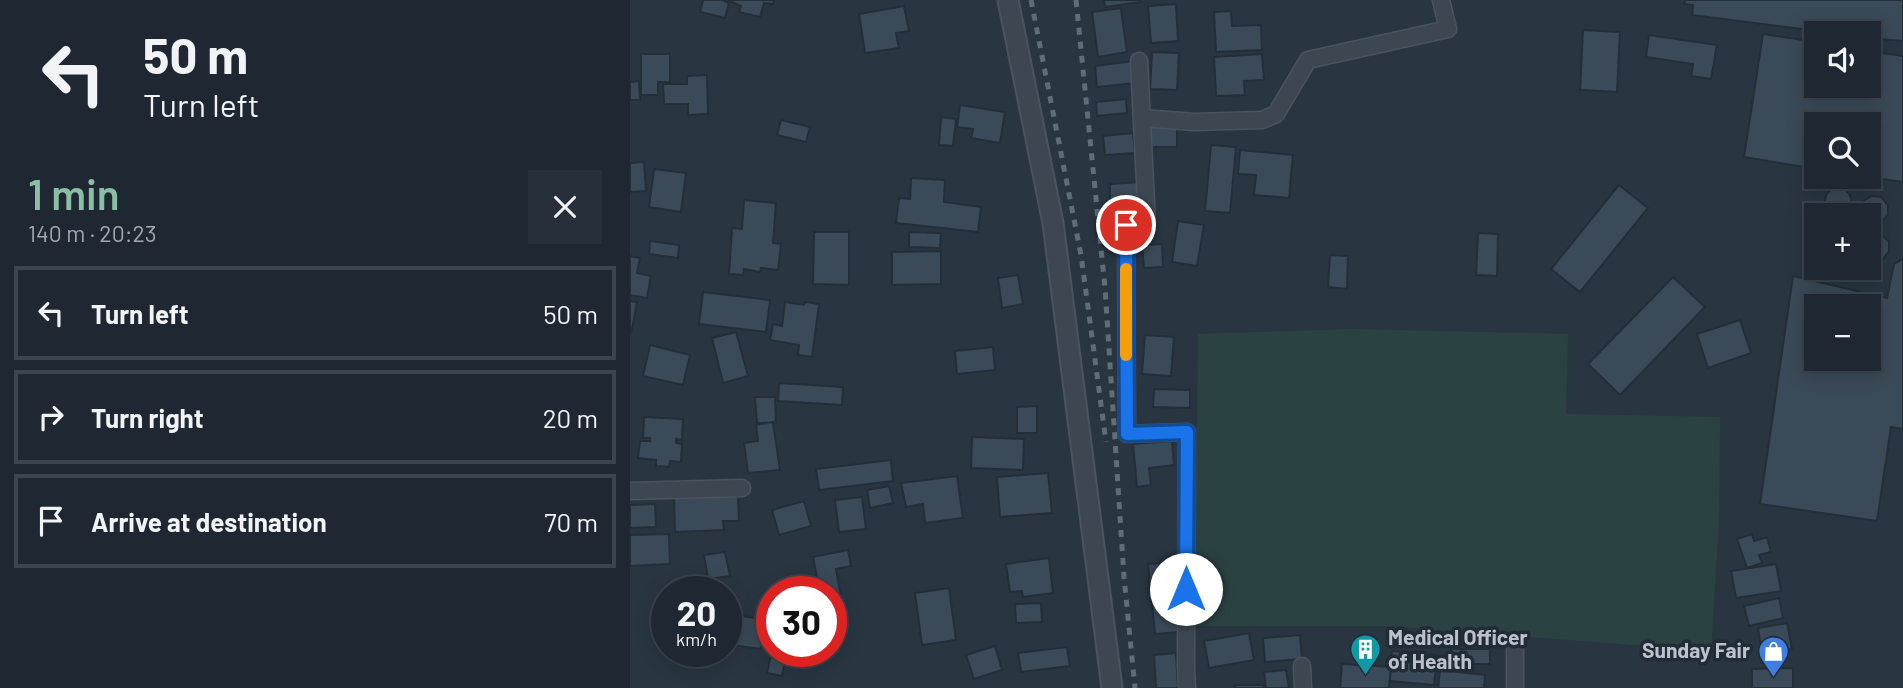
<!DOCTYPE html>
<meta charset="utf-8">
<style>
body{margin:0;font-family:Barlow,sans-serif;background:#27303a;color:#f1f3f6;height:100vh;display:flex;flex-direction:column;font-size:26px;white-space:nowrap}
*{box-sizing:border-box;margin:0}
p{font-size:23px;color:#a1a6ac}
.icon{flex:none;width:38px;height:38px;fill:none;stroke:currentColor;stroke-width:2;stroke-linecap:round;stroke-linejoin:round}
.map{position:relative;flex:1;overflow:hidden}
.drawer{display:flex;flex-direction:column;background:#1f2832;width:630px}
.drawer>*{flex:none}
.banner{background:#1f2832;color:#f1f3f6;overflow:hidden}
.fabs{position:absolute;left:1174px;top:21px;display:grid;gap:14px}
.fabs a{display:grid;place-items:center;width:77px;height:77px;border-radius:0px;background:#1f2832;box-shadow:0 4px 18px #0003,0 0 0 2px #3c444d;font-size:35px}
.speed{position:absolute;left:21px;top:576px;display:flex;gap:14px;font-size:35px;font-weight:700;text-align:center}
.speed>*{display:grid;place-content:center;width:91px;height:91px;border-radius:50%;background:#1f2832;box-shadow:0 4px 18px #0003,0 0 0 2px #3c444d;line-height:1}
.speed small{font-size:18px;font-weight:400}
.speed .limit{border:10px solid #d22;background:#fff;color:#111}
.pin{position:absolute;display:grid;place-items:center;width:60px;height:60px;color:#fff;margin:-30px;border:4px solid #fff;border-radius:50%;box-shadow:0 2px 7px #0007}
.me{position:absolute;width:77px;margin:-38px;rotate:0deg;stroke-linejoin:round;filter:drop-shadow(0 0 5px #0008)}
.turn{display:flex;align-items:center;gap:24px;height:147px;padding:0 28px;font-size:32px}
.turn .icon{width:91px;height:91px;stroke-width:2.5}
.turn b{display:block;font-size:49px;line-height:60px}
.round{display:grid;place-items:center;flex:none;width:74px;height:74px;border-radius:0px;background:#27303a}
.headline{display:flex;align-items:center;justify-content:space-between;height:119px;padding:0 28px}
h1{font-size:42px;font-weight:600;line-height:52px;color:#8abfa5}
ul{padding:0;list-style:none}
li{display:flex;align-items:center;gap:21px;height:94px;margin:0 14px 10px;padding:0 14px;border:4px solid #3c444d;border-radius:0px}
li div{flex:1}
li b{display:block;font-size:26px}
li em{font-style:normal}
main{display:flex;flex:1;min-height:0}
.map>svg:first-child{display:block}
.green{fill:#2b4243}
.building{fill:#3b4a58;stroke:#242e39;stroke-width:2;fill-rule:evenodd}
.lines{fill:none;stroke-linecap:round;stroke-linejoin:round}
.minor-casing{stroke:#4a535e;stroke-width:19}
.tertiary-casing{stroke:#4a535e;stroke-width:23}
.minor{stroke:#3d4752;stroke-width:16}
.tertiary{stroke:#3d4752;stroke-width:19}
.rail{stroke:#606c78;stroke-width:5;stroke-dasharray:7 7;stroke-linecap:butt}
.route-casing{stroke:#114b97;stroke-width:18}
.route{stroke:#1a73e8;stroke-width:12}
.slow{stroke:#f59e0b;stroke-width:12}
.labels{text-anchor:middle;stroke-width:7;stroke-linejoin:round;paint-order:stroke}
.poi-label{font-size:21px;font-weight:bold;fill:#bbc2cc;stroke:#222c37;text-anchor:start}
</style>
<main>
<section class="drawer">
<div class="banner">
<div class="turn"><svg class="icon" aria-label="left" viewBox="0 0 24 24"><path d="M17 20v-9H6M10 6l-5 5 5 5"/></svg><div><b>50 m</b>Turn left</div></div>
</div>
<div class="headline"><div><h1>1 min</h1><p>140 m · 20:23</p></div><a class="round"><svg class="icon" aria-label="close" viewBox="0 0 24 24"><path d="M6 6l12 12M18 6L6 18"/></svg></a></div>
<ul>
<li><svg class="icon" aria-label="left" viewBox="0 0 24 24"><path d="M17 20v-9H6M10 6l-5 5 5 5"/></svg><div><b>Turn left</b></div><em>50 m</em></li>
<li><svg class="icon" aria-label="right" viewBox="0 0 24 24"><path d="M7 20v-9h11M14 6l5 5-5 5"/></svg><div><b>Turn right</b></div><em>20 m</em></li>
<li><svg class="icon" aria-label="arrive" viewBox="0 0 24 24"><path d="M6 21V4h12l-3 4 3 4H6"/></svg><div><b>Arrive at destination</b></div><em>70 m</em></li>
</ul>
</section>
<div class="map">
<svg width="1273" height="688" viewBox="0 0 1273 688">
<rect width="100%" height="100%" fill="#293642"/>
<!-- green -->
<path class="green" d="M720,329L938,334L936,414L1090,417L1089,521L1081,651L758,626H565L568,334Z"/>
<!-- building -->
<path class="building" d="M73,0H94V1L99,3L95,18L70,12Z
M98,0H144L143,4L134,3L130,17L109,12L111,6Z
M474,0H510L511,2L475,7Z
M1055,0H1273V41L1239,38V33H1204L1062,15L1063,5L1054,4Z
M546,4L548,41L521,43L518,6Z
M274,6L279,31L266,33L269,48L235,53L229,14Z
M491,8L497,52L468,57L462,12Z
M601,11L602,26L631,25L632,50L586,52L584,12Z
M953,30L990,32L987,92L950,90Z
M1133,34L1186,42V86H1239V51L1273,56V182L1239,177V124H1186V169L1114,157Z
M1019,35L1087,45L1081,79L1061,76L1063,64L1016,57Z
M522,52L549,53L547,90L520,89Z
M11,54H40V82H28V95H11Z
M632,54L634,80L614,81L615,95L586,96L584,57Z
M503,61L506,83L467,87L465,66Z
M77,75L78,114L58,115V104H34L33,84H57V76Z
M9,81L10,100H0V82Z
M496,99L497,113L467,116L466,102Z
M330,105L375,112L370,143L341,138L343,129L327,127Z
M311,117L326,119L323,146L309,145Z
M151,120L180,127L176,142L147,135Z
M520,126H547V147H520Z
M503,133L505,153L475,155L473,136Z
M581,145L606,147L600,213L575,211Z
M610,150L663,155L659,198L624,195L626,175L608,174Z
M14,162L16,191L0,192V163Z
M24,169L56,173L51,212L19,207Z
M281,178L315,180L314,202L351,207L348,232L266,223L269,198L280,199Z
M510,182L511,201L480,203V184Z
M989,185L1018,208L950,292L921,269Z
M1195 201a13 13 0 1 1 26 0a13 13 0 1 1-26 0Z
M1242,196L1251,197L1258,205V214L1252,222L1243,223L1239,222V215H1232L1230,210L1233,201Z
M114,200L146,203L143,243L151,244L148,270L131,268L130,272L114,269L113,275L99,274L102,228L112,229Z
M548,221L574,225L567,266L542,262Z
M184,232H219V285L183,284Z
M279,232L311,233L310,248L279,247Z
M848,233L868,234L867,276L846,275Z
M1243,233L1252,235L1259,242V251L1253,259L1244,261L1239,258V235Z
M20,241L49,245L48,258L19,254Z
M532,244L533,267L514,268L512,245Z
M311,251V284L262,285V252Z
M700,255L718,256L717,289L698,287Z
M0,256L10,258L7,273L21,276L17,298L0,295Z
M1273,259V429L1261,427L1247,521L1130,504L1163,276L1257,298L1264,264ZM1186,306H1239V359H1186Z
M388,275L393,304L372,308L368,278Z
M1043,277L1075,307L990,395L958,364Z
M73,292L140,300L136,332L69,324Z
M0,301L7,302L1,334H0Z
M155,302L174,305L175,302L189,304L182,357L168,355L169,345L140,340L143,324L152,326Z
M1110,320L1121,353L1078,368L1067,334Z
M106,332L118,376L93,383L82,338Z
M515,335L544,337L541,376L512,374Z
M20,345L60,355L53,385L13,376Z
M363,347L365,370L327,374L325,351Z
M149,383L213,387L212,405L148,401Z
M524,389L560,390V408L523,407Z
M125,397H145L146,422L127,423Z
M407,406V433H387V407Z
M14,417L53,419L52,440L46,439V443L52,444L51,462L40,461L39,467L26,466V460L8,458L10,441H20V438H13Z
M143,422L150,470L118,473L114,443L128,441L126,425Z
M342,437L394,439L393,470L341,468Z
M542,441L544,465L519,468L521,485L507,487L503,444Z
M261,460L263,481L189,490L186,469Z
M418,473L422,513L370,517L367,477Z
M327,476L333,518L295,523L293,504L276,507L271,483Z
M259,486L263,503L240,508L237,490Z
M108,494L109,521H93L94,530L45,532L44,496Z
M232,497L236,529L209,532L205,500Z
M174,501L181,526L149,535L142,510Z
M25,504L26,527L0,528V505Z
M39,534L40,564L0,566V535Z
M1122,534L1124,541L1137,537L1141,552L1129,555L1132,563L1117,568L1107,539Z
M218,550L221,566L206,569L211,597L201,599V592H190L183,557Z
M95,552L100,576L78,579L74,555Z
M419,558L423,593L393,597L392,591L380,592L376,564Z
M543,562L550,632L525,634L518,564Z
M1146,564L1151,591L1106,598L1101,571Z
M319,588L326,640L292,645L285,593Z
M1149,598L1153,618L1119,626L1114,606Z
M411,603L412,622L386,623L385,604Z
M104,615L135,619L131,649L100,645Z
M1157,623L1162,649L1132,654L1128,628Z
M619,633L624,660L579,668L574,641Z
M670,635L672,659L635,662L633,638Z
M365,646L372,670L344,679L336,655Z
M437,647L440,666L391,672L388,653Z
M821,649H860V664H821Z
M142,650L157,651L152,676L137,673Z
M56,651H83L84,655L57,659Z
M762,651L807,655L804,685L760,681Z
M546,653L548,688H526L524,655Z
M712,664L761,667L759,688H710Z
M1163,668V688H1122V669Z
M656,670L659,688H636L634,672Z
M810,670L855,675L854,688H808Z
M605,685H634V688H605Z"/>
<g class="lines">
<defs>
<path id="minor" d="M509,61L517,223L496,225L497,434L557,432L556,667L557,688
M512,118L564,122L632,120L646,114L678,60L818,29L811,0
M0,491L112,488
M885,649V688
M672,666L673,688"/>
<path id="tertiary" d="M378,0L423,223L482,688"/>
</defs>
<!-- minor casing -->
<use href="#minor" class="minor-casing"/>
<!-- tertiary casing -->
<use href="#tertiary" class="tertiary-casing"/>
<!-- minor -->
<use href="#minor" class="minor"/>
<!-- tertiary -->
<use href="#tertiary" class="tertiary"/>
<!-- rail -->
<path class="rail" d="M401,0L451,255L476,442
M446,0L475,288L494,577L505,688"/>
</g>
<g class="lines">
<defs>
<path id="route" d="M496,225L497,434L557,432L556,589"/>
</defs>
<!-- route casing -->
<use href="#route" class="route-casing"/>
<!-- route -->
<use href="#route" class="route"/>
<!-- slow -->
<path class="slow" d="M496,269V355"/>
</g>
<!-- icons -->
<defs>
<symbol id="building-pin" viewBox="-11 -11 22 30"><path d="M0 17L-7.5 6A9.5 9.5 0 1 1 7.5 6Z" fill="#0f9aa8" stroke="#222c37"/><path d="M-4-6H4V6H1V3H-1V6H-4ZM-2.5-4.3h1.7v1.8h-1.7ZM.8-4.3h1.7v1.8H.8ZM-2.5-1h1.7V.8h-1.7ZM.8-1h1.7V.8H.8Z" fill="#fff"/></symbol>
<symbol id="shop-pin" viewBox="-11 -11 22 30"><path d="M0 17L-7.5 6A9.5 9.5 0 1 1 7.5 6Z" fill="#3f7fe0" stroke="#222c37"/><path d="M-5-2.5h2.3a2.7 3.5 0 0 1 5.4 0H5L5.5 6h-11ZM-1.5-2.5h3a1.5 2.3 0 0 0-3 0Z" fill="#fff"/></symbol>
</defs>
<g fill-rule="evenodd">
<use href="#building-pin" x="718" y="632" width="35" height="47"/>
<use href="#shop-pin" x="1126" y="634" width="35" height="47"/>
</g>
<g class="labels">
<!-- poi labels -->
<g class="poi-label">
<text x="758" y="645">Medical Officer<tspan x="758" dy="24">of Health</tspan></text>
<text x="1120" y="658" text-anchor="end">Sunday Fair</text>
</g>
</g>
</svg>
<div class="fabs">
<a><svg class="icon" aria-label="sound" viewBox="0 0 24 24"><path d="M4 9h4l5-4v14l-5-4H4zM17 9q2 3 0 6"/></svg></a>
<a><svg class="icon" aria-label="search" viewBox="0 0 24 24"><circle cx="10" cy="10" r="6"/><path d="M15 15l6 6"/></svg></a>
<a>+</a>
<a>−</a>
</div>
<div class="speed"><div>20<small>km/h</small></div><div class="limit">30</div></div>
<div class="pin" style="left:496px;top:225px;background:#d93025"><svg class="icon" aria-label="arrive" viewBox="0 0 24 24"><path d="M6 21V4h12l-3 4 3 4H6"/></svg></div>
<svg class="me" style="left:556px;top:589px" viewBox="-20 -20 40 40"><circle r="19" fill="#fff"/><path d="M0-13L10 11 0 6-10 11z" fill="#1a73e8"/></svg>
</div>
</main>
